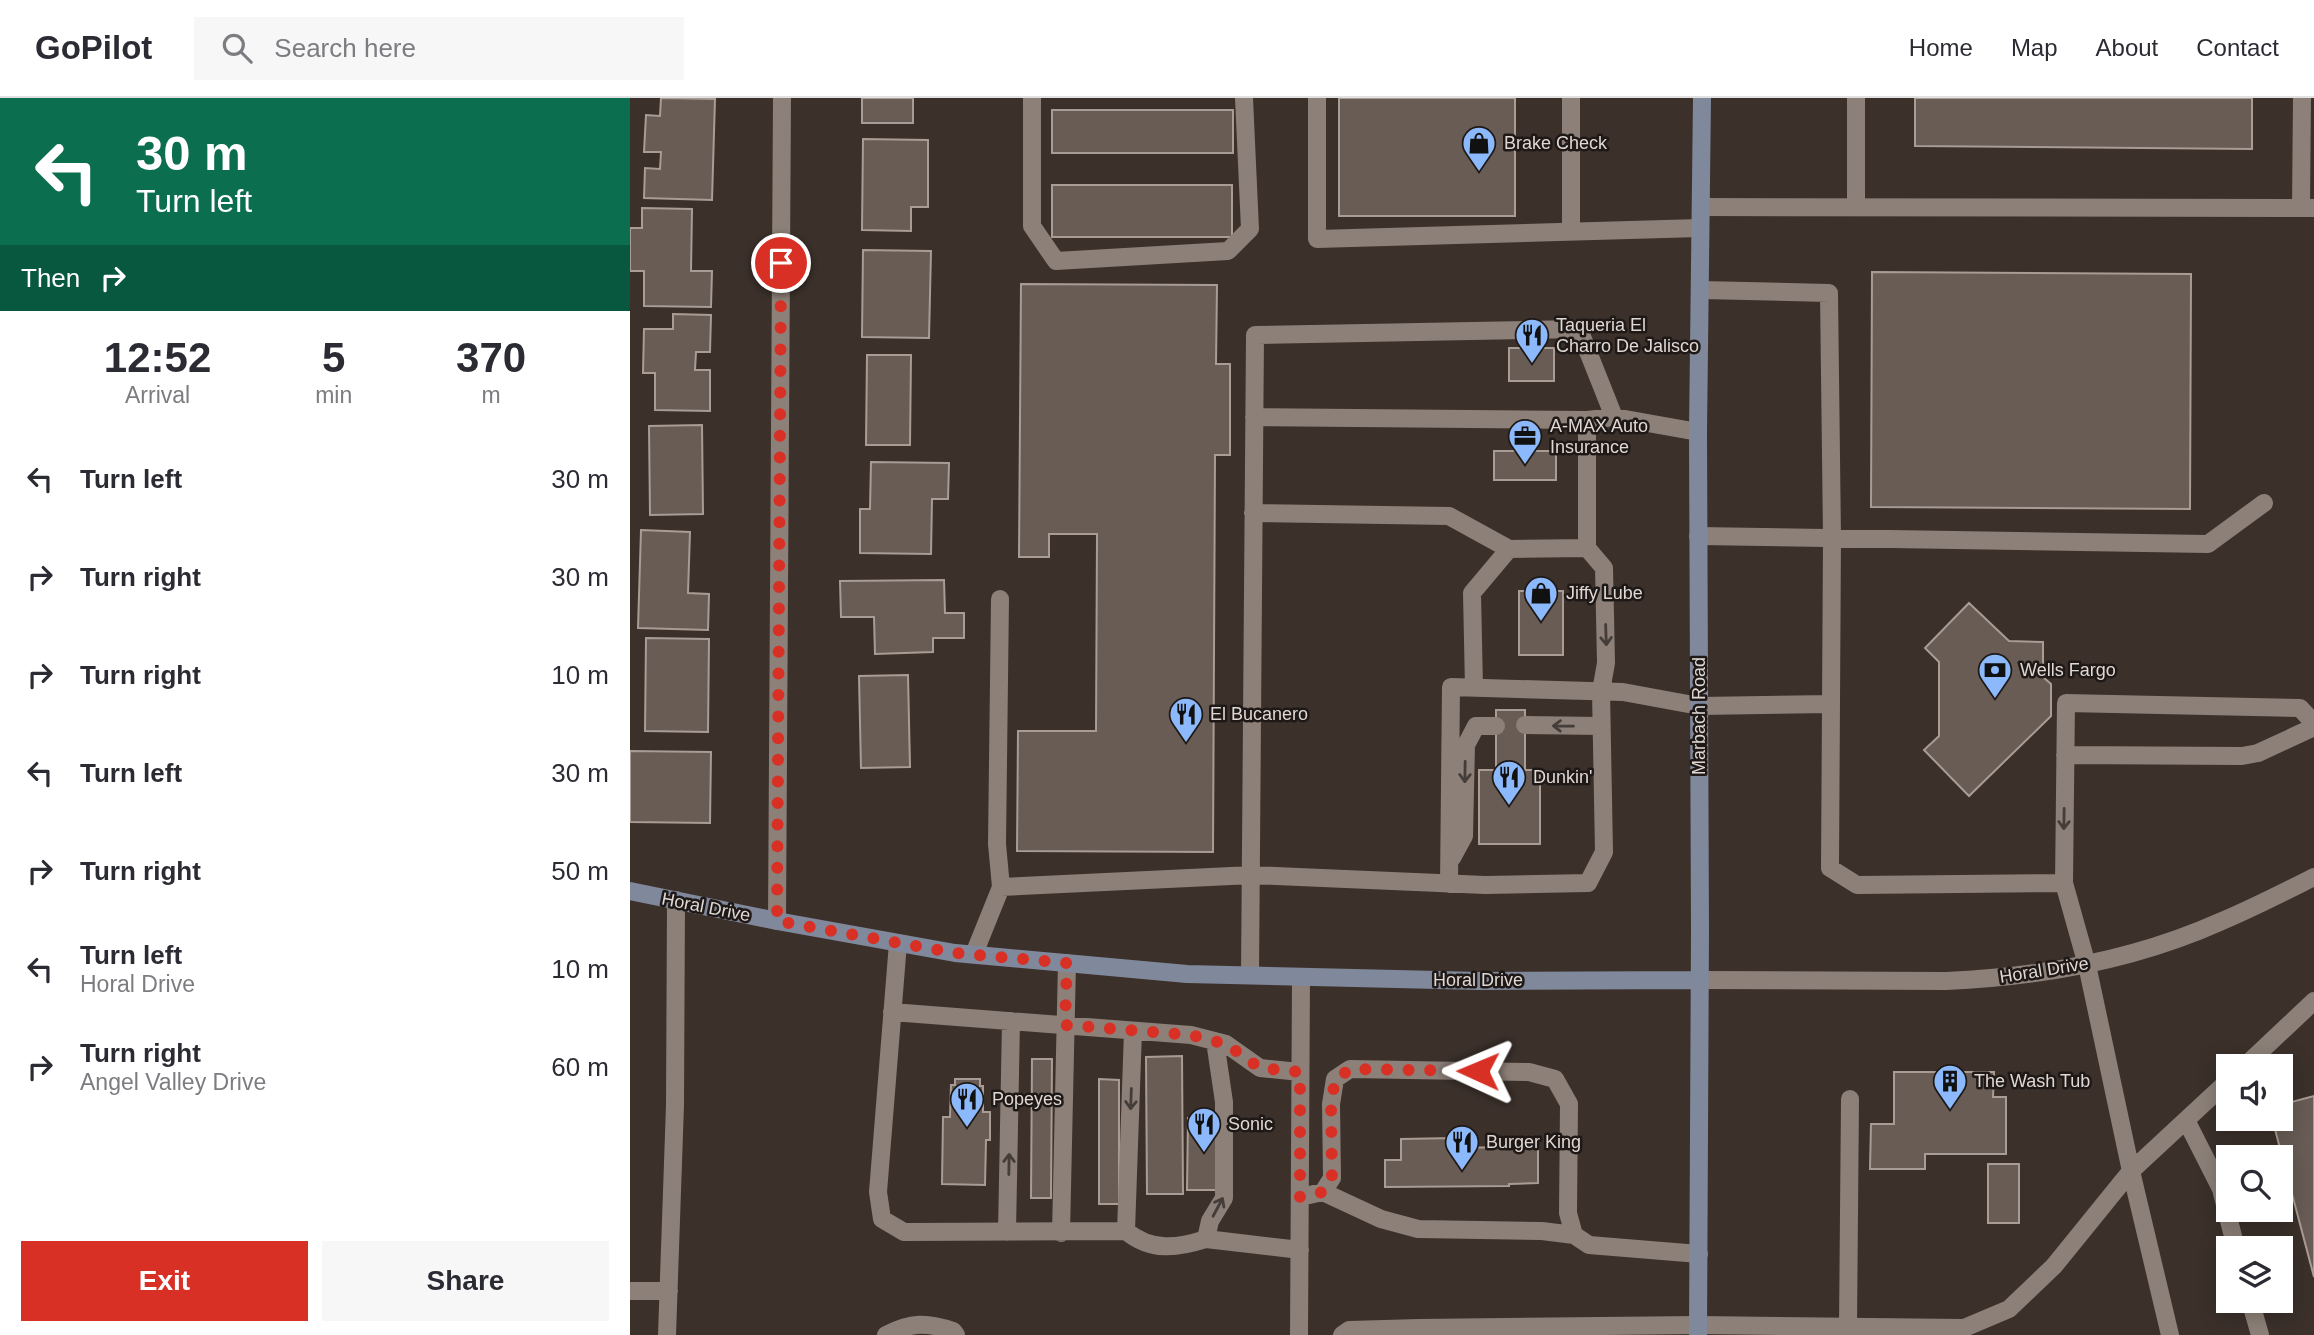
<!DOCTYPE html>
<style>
body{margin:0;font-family:Arial,sans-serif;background:#f7f7f7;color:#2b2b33;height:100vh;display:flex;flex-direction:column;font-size:26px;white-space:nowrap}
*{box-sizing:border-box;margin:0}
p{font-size:23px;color:#7c7c81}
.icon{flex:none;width:38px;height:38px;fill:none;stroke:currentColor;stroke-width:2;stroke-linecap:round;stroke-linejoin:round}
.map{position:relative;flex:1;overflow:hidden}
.sheet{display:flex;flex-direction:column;background:#fff;width:630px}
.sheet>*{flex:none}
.banner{background:#0b6e4f;color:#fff;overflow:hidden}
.fabs{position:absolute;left:1586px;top:956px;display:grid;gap:14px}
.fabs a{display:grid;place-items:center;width:77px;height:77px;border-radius:0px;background:#fff;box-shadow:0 4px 18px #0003;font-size:35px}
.pin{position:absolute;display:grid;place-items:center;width:60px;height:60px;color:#fff;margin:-30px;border:4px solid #fff;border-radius:50%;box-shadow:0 2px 7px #0007}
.me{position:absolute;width:77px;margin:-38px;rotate:271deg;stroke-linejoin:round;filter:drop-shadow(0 0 5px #0008)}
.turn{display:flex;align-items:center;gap:24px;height:147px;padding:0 21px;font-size:32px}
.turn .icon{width:91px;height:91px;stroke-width:2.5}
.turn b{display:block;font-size:49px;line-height:60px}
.then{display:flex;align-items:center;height:66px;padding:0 21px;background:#0003;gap:14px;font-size:26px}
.eta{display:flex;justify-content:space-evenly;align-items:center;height:119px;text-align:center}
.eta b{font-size:42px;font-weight:800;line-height:49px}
.button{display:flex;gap:14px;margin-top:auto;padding:14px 21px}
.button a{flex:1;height:80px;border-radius:0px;background:#d93025;color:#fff;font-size:28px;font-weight:800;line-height:80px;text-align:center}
.button a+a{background:#f7f7f7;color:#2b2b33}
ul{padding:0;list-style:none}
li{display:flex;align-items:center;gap:21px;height:98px;padding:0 21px}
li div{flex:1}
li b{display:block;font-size:26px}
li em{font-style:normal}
header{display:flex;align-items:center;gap:42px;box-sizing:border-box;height:98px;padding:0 35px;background:#fff;border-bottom:2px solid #e1e1e2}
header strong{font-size:33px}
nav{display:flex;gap:38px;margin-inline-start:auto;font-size:24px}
.search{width:490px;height:63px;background:#f7f7f7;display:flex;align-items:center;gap:18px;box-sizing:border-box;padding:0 24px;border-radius:0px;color:#7c7c81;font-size:26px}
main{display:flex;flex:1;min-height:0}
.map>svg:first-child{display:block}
.building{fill:#685c55;stroke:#a99c94;stroke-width:2}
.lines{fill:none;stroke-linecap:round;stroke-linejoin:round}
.lane{stroke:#8c8078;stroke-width:18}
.street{stroke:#8c8078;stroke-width:18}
.secondary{stroke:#80889b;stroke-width:18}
.oneway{stroke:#443d39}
.route{stroke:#d93025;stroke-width:12;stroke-dasharray:0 21.6}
.labels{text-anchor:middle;stroke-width:5;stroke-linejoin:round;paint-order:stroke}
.poi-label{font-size:18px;fill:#dfd8d4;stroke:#1e1917;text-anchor:start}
.street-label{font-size:18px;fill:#dfd8d4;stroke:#1e1917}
</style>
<header>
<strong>GoPilot</strong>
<div class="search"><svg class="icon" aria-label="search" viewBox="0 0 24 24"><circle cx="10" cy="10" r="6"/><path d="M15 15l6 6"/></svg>Search here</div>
<nav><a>Home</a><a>Map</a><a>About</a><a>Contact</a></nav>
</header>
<main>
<section class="sheet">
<div class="banner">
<div class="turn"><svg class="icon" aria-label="left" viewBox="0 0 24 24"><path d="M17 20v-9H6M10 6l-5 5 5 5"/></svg><div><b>30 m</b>Turn left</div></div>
<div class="then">Then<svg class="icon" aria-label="right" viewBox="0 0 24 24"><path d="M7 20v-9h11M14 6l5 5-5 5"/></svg></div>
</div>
<div class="eta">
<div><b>12:52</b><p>Arrival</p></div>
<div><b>5</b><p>min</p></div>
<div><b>370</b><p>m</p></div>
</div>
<ul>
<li><svg class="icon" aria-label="left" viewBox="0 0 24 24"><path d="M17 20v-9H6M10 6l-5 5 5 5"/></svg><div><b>Turn left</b></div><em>30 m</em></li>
<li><svg class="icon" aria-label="right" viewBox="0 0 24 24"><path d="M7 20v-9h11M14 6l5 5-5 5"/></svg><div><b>Turn right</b></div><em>30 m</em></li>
<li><svg class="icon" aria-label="right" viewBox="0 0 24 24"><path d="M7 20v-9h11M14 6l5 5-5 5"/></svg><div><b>Turn right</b></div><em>10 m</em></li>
<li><svg class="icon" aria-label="left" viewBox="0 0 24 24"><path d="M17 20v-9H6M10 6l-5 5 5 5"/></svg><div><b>Turn left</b></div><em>30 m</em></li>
<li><svg class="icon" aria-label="right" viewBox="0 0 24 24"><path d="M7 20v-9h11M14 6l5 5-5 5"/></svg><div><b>Turn right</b></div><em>50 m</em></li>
<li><svg class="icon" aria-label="left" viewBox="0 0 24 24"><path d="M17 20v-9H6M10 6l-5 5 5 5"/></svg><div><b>Turn left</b><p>Horal Drive</p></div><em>10 m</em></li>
<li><svg class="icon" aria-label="right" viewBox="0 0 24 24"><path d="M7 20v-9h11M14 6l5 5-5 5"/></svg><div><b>Turn right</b><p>Angel Valley Drive</p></div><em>60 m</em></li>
</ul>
<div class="button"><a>Exit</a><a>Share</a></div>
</section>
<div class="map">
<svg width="1684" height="1237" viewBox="0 0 1684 1237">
<rect width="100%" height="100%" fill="#3b302a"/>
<!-- building -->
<path class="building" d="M31,0L85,1L82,102L14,100L15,70L30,71L31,54H14L16,17L30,18Z
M232,0H283V25H232Z
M709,0H885V118H709Z
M1285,0H1622V51L1285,48Z
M422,12H603V55H422Z
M233,41L298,42V109H281V133L232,132Z
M422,87H602V139H422Z
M12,110L62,111L61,173H82L81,209L14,208V173H0V130H12Z
M233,152L301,153L299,240L232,239Z
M1242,174L1561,176L1560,411L1241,409Z
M391,186L587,187L586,266H600V357H585L583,754L387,753L388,633H466L467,436H419V459H389Z
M43,216L81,217L80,254H66L65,272H80V313L25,312V275H13L14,231H43Z
M879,250H924V283H879Z
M237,257H281L280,347H236Z
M72,327L73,416L20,417L19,328Z
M864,353H926V382H864Z
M241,364L319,365L318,401H302L301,456L230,455V411H240Z
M11,432L60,434L58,495L79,496L78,532L8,530Z
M314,482L315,515H334V540H303V554L245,556L244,519H211L210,483Z
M889,493H933V557H889Z
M1339,505L1379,543L1413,544V579L1421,586V618L1339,698L1294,652L1309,638V564L1295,550Z
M16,540L79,541L78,634L15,633Z
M278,577L280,669L231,670L229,578Z
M866,612H895V672H910V746H849V672H866Z
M0,653L81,654L80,725L0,724Z
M552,958L553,1096H517L516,959Z
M402,961H422L421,1100H401Z
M1264,974H1364L1363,999H1376V1056H1295V1071H1240L1241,1026H1264Z
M325,981H350V988H353V1014H360V1042H356L355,1087L312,1086L313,1019H320L321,987H325Z
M469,981L489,982V1106H469Z
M1684,998V1179L1642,1020H1650V1007Z
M558,1020H591L590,1092H557Z
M825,1040V1050L877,1049V1042H908V1085L879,1086V1088L755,1089V1062H771V1041Z
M1358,1066H1389V1125H1358Z"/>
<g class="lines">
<!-- lane -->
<path class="lane" d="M402,0V128L426,163L598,153L620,131L614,0
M687,0V141L1070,130
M941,0V133
M1071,109L1684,110
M1226,109V0
M1671,109L1672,0
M1071,192L1199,195L1202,440L1200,770L1227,787L1434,785L1457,867L1501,1073L1540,1237
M624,319L957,322L984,319
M623,415L819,418L879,451L957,450V322
M1068,438L1578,446L1634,405
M370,501L367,746L371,789
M844,590L842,495L879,451
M895,627L971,628
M1435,657L1612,658L1628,655L1684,629
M822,760L834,738L836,647L846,628H866
M1434,785L1436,605L1670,610L1684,625
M819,786L821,589L993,594L1069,608L1201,606
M268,845L248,1094L252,1121L274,1134L496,1133
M344,856L371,789L622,777L855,787L958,785L974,754L971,593L976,565L974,470L957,450
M620,877L625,237L949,231L984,319L1068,334
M262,914L561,937L596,946L630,970L670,974
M503,933L496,1133C521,1154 548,1150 576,1141L580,1123L594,1100V1004L585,943
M1615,968L1684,903
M1556,1022L1591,1091L1606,1150
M693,1094L751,1121L788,1131L912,1133L944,1137
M670,1099L693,1094L702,1080L701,1006L705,981L720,971L899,974L925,981L939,1006L938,1115L944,1137L959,1147L1069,1156
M377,1134L381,923
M431,1135L437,865
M576,1141L670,1152
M0,1193H39
M1620,1202L1630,1237
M1218,1229L1220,1001
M37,1237L45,1007L46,802
M256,1237C281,1224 297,1224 323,1233L326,1237
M669,1237L671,879
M712,1237L719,1232L789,1230
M779,1237L789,1230L1068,1227L1334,1230L1379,1211L1424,1168L1501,1073L1598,983"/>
<!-- street -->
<path class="street" d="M147,823L152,0
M1070,882L1316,883C1411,879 1505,862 1592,823C1623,810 1654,794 1684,779"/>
<!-- secondary -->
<path class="secondary" d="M0,793L147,823L325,855L557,876L850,883L1070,882
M1068,1237L1070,833L1068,334L1072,0"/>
</g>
<!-- one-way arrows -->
<defs><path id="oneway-shaft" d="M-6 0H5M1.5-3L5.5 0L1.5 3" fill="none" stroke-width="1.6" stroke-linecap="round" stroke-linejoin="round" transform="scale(1.75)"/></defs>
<g class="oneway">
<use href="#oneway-shaft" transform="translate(976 537) rotate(88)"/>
<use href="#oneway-shaft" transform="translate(933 628) rotate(-179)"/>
<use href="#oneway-shaft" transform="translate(835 674) rotate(91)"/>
<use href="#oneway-shaft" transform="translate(1434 721) rotate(91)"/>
<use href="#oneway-shaft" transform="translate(501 1001) rotate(92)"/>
<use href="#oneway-shaft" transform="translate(379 1066) rotate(-89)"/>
<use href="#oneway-shaft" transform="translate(588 1109) rotate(-62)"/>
</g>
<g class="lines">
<!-- route -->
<path class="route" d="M151,165L147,823L325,855L437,865L435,927L561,937L596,946L630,970L670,974V1099L693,1094L702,1080L701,1006L705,982L720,971L848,973"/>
</g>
<!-- icons -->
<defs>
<symbol id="shop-pin" viewBox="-11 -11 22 30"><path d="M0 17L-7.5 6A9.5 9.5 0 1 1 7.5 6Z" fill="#8cb9fc" stroke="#1e1917"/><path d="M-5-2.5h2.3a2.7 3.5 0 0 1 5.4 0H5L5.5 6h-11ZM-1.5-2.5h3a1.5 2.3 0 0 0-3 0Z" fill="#111"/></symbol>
<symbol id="restaurant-pin" viewBox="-11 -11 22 30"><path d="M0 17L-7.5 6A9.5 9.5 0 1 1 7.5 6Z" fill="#8cb9fc" stroke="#1e1917"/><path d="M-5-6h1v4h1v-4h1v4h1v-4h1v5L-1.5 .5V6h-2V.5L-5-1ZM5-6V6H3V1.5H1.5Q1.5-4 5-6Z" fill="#111"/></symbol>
<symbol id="office-pin" viewBox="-11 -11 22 30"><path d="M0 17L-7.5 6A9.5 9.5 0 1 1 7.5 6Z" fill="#8cb9fc" stroke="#1e1917"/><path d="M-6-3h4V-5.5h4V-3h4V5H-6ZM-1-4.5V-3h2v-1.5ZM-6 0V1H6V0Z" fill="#111"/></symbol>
<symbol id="bank-pin" viewBox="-11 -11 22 30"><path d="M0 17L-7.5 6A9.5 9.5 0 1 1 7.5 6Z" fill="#8cb9fc" stroke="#1e1917"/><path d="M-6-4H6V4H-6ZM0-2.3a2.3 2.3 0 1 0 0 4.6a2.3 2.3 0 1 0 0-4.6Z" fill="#111"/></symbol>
<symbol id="building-pin" viewBox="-11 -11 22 30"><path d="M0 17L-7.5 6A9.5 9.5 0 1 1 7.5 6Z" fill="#8cb9fc" stroke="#1e1917"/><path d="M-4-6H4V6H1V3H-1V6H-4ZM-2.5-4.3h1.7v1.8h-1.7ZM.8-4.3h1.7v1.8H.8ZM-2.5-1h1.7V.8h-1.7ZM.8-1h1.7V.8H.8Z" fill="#111"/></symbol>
</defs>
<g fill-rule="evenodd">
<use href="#shop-pin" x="830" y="26" width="38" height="52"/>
<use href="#restaurant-pin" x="883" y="218" width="38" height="52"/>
<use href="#office-pin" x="876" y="319" width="38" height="52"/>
<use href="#shop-pin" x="892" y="476" width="38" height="52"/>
<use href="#bank-pin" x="1346" y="553" width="38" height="52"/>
<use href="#restaurant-pin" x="537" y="597" width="38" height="52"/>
<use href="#restaurant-pin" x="860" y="660" width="38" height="52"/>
<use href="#building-pin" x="1301" y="964" width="38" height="52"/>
<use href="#restaurant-pin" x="318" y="982" width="38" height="52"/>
<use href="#restaurant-pin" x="555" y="1007" width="38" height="52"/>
<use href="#restaurant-pin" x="813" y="1025" width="38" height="52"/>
</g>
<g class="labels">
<!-- poi labels -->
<g class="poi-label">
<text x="874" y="51">Brake Check</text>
<text x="926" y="233">Taqueria El<tspan x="926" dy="21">Charro De Jalisco</tspan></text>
<text x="920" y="334">A-MAX Auto<tspan x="920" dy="21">Insurance</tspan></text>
<text x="936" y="501">Jiffy Lube</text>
<text x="1390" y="578">Wells Fargo</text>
<text x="580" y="622">El Bucanero</text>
<text x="903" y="685">Dunkin'</text>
<text x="1344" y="989">The Wash Tub</text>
<text x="362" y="1007">Popeyes</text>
<text x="598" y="1032">Sonic</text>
<text x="856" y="1050">Burger King</text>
</g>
<!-- street labels -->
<g class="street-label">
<text transform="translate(1069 618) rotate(-90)" y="6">Marbach Road</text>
<text transform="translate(76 809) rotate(11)" y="6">Horal Drive</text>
<text transform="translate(1414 872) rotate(-9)" y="6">Horal Drive</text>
<text x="848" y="888">Horal Drive</text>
</g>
</g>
</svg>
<div class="fabs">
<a><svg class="icon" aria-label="sound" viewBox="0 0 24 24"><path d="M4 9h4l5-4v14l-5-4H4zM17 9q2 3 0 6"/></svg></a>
<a><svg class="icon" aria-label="search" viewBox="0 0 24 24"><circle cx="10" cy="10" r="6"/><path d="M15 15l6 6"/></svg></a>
<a><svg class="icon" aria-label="layers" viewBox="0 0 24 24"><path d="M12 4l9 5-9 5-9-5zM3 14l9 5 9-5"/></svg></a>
</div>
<div class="pin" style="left:151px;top:165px;background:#d93025"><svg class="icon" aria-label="arrive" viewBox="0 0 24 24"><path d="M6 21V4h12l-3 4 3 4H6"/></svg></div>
<svg class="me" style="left:848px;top:973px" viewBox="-20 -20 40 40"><path d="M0-17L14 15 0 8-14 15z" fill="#d93025" stroke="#fff" stroke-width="4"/></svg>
</div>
</main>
